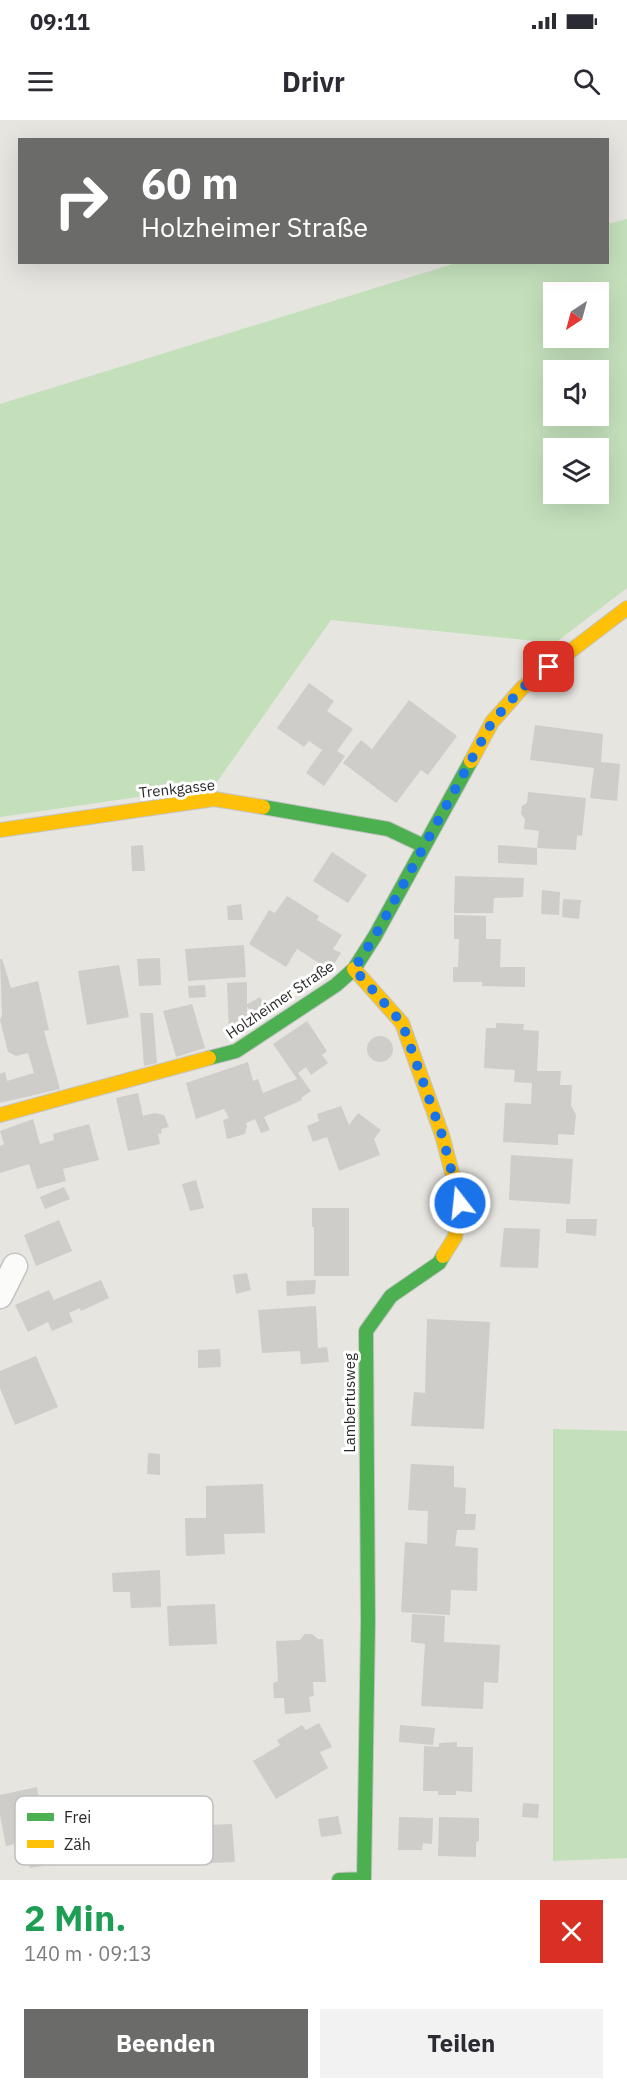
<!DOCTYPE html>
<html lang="de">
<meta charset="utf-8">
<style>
body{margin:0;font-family:"IBM Plex Sans",sans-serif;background:#f2f2f3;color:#2b2b33;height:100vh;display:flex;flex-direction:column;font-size:22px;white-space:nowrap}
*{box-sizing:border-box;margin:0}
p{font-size:20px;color:#7c7c81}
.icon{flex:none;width:33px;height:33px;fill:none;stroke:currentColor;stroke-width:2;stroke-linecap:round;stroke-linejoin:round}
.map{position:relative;height:1760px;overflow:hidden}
.drawer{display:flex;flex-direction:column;background:#fff;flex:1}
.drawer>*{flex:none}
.banner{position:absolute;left:18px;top:18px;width:591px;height:126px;border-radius:0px;box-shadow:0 6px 24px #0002;background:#6b6b69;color:#fff;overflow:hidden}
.needle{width:39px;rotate:216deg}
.controls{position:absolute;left:543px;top:162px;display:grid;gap:12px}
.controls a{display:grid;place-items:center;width:66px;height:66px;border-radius:0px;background:#fff;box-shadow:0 6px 24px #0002;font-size:30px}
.pin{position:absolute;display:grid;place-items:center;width:51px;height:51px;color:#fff;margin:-26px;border-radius:12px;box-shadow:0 3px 9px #0006}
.me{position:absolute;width:66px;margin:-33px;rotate:344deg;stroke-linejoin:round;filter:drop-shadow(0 0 4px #0008)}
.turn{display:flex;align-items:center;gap:21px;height:126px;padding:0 24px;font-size:27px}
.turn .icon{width:78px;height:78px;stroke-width:2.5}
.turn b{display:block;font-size:42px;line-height:51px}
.round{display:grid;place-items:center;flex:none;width:63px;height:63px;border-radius:0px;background:#f2f2f3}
.summary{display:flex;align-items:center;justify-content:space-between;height:102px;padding:0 24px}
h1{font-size:36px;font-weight:800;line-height:45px;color:#1e9e55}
.cta{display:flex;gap:12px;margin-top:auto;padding:12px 24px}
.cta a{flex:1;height:69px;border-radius:0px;background:#6b6b69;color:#fff;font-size:24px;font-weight:800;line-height:69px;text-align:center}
.cta a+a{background:#f2f2f3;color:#2b2b33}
.status{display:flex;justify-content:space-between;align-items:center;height:42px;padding:0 30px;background:#fff;direction:ltr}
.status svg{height:16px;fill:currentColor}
header{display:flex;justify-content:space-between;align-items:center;height:78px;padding:0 24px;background:#fff;font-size:27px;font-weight:800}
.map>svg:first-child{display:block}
.green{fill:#c3e0bb;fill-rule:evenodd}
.building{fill:#cecdc9}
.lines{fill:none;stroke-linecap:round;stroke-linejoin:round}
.street-casing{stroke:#c4c4c4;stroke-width:27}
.fast-casing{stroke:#c4c4c4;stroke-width:16}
.slow-casing{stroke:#c4c4c4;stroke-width:16}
.street{stroke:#fbfbfa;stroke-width:24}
.fast{stroke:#4caf50;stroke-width:14}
.slow{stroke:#ffc107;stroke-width:14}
.route{stroke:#1a73e8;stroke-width:10;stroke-dasharray:0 18}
.labels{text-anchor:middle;stroke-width:6;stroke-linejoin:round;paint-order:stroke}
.street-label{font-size:15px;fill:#292929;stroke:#fff}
.key{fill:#fff;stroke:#bfbfbf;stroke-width:1.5}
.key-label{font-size:16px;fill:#292929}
</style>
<div class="status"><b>09:11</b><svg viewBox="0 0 49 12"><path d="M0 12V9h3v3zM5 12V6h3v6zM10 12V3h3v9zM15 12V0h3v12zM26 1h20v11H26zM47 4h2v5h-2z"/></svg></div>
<header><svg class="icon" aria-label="menu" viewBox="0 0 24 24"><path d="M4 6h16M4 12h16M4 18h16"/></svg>Drivr<svg class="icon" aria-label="search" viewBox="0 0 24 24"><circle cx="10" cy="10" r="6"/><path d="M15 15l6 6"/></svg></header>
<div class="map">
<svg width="627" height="1760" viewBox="0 0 627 1760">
<rect width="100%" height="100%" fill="#e6e5e0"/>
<!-- green -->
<path class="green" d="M627,99V468L555,523L331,500L214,666L0,697V284L456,143L608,142V104ZM554,172H598V218H554ZM554,250H598V296H554ZM554,328H598V374H554Z
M553,1309L627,1311V1738L553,1741Z"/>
<!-- building -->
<path class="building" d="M309,563L334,581L327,591L353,609L337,631L345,636L324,666L306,653L322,630L309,621L304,627L277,608Z
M409,580L457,616L428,655L421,650L396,683L343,643L361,620L372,629Z
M535,605L603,614L601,642L620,644L617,681L590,678L594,648L530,640Z
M528,672L586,678L582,716L577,715L576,730L537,728L539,711L524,709L525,699L521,694L522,686L527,683Z
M143,725L145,751H132L131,726Z
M498,725L537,728V745L498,743Z
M332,732L367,755L348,783L313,761Z
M455,756L524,758L523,777L494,778L493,793H454Z
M542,770L560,772L559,795L541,794Z
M287,776L319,796L317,800L342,815L333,829L341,833L330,850L297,829L286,847L249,824L269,790L275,793Z
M563,779L581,780L579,799L562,797Z
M241,784L243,800H228L227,786Z
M454,795L486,796V819H501L500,847H525V867L482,866V862H453V847H458L459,821V819H454Z
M244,825L246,857L188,861L185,829Z
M160,838L161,865L139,866L137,839Z
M0,839H2L11,868L38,861L49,910L44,911L60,969L0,983V954L5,952L7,961L34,953L28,933L16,936L8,932L0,900L2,896Z
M119,845L129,897L87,905L78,851Z
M247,862V913H229L227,863Z
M205,865L206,877L189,878L188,866Z
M260,877L265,887L253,894L246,885Z
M192,884L205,928L176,937L163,891Z
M140,893H153L157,943L144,946Z
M307,901L327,931L322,935L328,943L311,955L306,947L298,953L311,971L301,978L302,980L264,997L270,1010L261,1013L255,999L246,1003L247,1006L245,1014L227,1019L223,1000L229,998L224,989L196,999L186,963L248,942L253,961L258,959L263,973L297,959L273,924Z
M496,903L524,904L523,910L539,911L537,951H561L560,965H572L571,985L576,995L574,1015L558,1014V1025L503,1022L505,983L531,984L532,963L514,962L515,950L484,948L486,908H496Z
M367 929a13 13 0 1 1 26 0a13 13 0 1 1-26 0Z
M138,973L143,996L155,993L164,995L169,1007L161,1009L162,1013L158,1014L160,1024L128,1031L116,978Z
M341,986L349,1005L358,993L381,1010L374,1019L380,1035L339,1051L327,1017L313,1022L307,1006L319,1001L317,994Z
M33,999L40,1024L54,1020L53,1014L89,1004L99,1040L63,1049L66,1061L37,1069L29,1044L0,1053V1026L4,1024L0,1011Z
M511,1035L573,1039L570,1084L509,1080Z
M196,1060L204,1088L190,1091L182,1064Z
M64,1067L70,1079L45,1089L40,1077Z
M312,1088H349V1156H314V1107H312Z
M566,1099H597L596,1116L566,1113Z
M59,1100L72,1131L36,1146L24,1115Z
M504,1108L540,1109L538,1148L500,1147Z
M247,1153L251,1170L236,1174L233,1155Z
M101,1160L109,1178L81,1191L80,1188L69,1193L73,1202L52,1211L48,1202L28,1212L15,1185L49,1170L54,1180Z
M316,1160L315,1174L287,1176L286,1161Z
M316,1186L318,1228L327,1227L329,1242L301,1244L300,1231L262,1233L258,1190Z
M427,1199L490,1202L484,1309L411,1306L414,1272L425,1273Z
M220,1229L221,1247L198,1248V1230Z
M36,1236L58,1287L15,1305L0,1268V1251Z
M148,1333L160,1334V1355L147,1354Z
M411,1344L454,1346V1367L466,1368L465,1394H476L475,1410H457L455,1426L478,1428L477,1471L451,1470L450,1495L401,1492L405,1422L427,1424L428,1391L408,1390Z
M263,1364L265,1413L224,1414L225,1434L186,1436L185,1398H206V1366Z
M160,1450L161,1487L131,1488L130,1472H113L112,1453Z
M215,1484L217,1524L169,1526L167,1486Z
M412,1494L445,1496L444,1522L500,1525L498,1563L484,1562L483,1589L421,1586L425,1524L411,1522Z
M305,1514H312L318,1519H323L326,1562H313L314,1576L309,1577L311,1592L285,1594L284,1578H274L273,1563L278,1561L276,1521L300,1520Z
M319,1603L332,1627L320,1632L328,1648L276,1679L253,1641L280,1625L277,1620L302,1605L306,1610Z
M400,1605L435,1608L433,1625L399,1622Z
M457,1622V1627H473L472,1672L456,1671V1675H438V1671H423L424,1626L439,1627V1623Z
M37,1667L46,1717H51L56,1744L30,1748L25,1722L6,1726L0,1695V1675Z
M523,1683L539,1684L538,1698L522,1697Z
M338,1696L342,1714L321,1717L318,1699Z
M399,1697L433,1698L432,1724L423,1723L422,1730H398Z
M439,1697L479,1698V1721L476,1722V1737L438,1736Z
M232,1704L235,1742L189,1744L187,1706Z"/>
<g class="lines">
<defs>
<path id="street" d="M0,1176L15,1146"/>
<path id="fast" d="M263,687L388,709L424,726
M209,938L236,931L336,865L354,849L375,816L471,641
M339,1760L364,1759L368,1502L366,1211L391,1176L439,1143L443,1136"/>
<path id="slow" d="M471,641L492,602L522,568L627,488
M0,710L214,679L263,687
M354,849L402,903L442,1015L460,1083L455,1117L443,1136
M0,995L209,938"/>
</defs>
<!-- street casing -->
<use href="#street" class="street-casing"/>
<!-- fast casing -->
<use href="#fast" class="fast-casing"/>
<!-- slow casing -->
<use href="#slow" class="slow-casing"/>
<!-- street -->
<use href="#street" class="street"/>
<!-- fast -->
<use href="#fast" class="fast"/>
<!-- slow -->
<use href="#slow" class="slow"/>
</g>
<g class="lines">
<!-- route -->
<path class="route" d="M460,1083L442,1015L402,903L354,849L375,816L492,602L522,568L549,547"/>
</g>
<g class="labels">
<!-- street labels -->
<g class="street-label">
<text transform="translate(177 669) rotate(-6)" y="5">Trenkgasse</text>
<text transform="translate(280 880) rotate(-34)" y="5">Holzheimer Straße</text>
<text transform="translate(350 1283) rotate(-90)" y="5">Lambertusweg</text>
</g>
</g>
<!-- legend -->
<rect x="15" y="1676" width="198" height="69" rx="9" class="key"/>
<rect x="27" y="1693" width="27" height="8" fill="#4caf50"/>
<rect x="27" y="1720" width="27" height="8" fill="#ffc107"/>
<g class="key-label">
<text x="64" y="1703">Frei</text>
<text x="64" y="1730">Zäh</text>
</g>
</svg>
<div class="controls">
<a><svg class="needle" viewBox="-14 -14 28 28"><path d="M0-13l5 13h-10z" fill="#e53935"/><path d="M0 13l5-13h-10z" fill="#7c7c81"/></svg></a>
<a><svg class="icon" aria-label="sound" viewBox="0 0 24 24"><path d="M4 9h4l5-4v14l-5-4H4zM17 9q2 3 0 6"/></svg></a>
<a><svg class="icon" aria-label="layers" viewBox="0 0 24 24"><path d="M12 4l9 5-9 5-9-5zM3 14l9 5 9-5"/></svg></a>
</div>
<div class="pin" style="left:549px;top:547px;background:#d93025"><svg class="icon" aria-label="arrive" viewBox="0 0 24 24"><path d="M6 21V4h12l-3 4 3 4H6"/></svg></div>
<svg class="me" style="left:460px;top:1083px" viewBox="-20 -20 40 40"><circle r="17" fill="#1a73e8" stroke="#fff" stroke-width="3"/><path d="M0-11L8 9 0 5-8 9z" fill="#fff"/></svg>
<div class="banner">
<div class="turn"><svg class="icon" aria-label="right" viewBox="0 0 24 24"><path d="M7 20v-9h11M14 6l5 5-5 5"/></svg><div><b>60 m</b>Holzheimer Straße</div></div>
</div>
</div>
<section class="drawer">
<div class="summary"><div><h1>2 Min.</h1><p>140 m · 09:13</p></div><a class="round" style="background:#d93025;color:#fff"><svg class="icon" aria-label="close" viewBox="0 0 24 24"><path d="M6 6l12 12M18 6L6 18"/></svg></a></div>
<div class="cta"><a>Beenden</a><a>Teilen</a></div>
</section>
